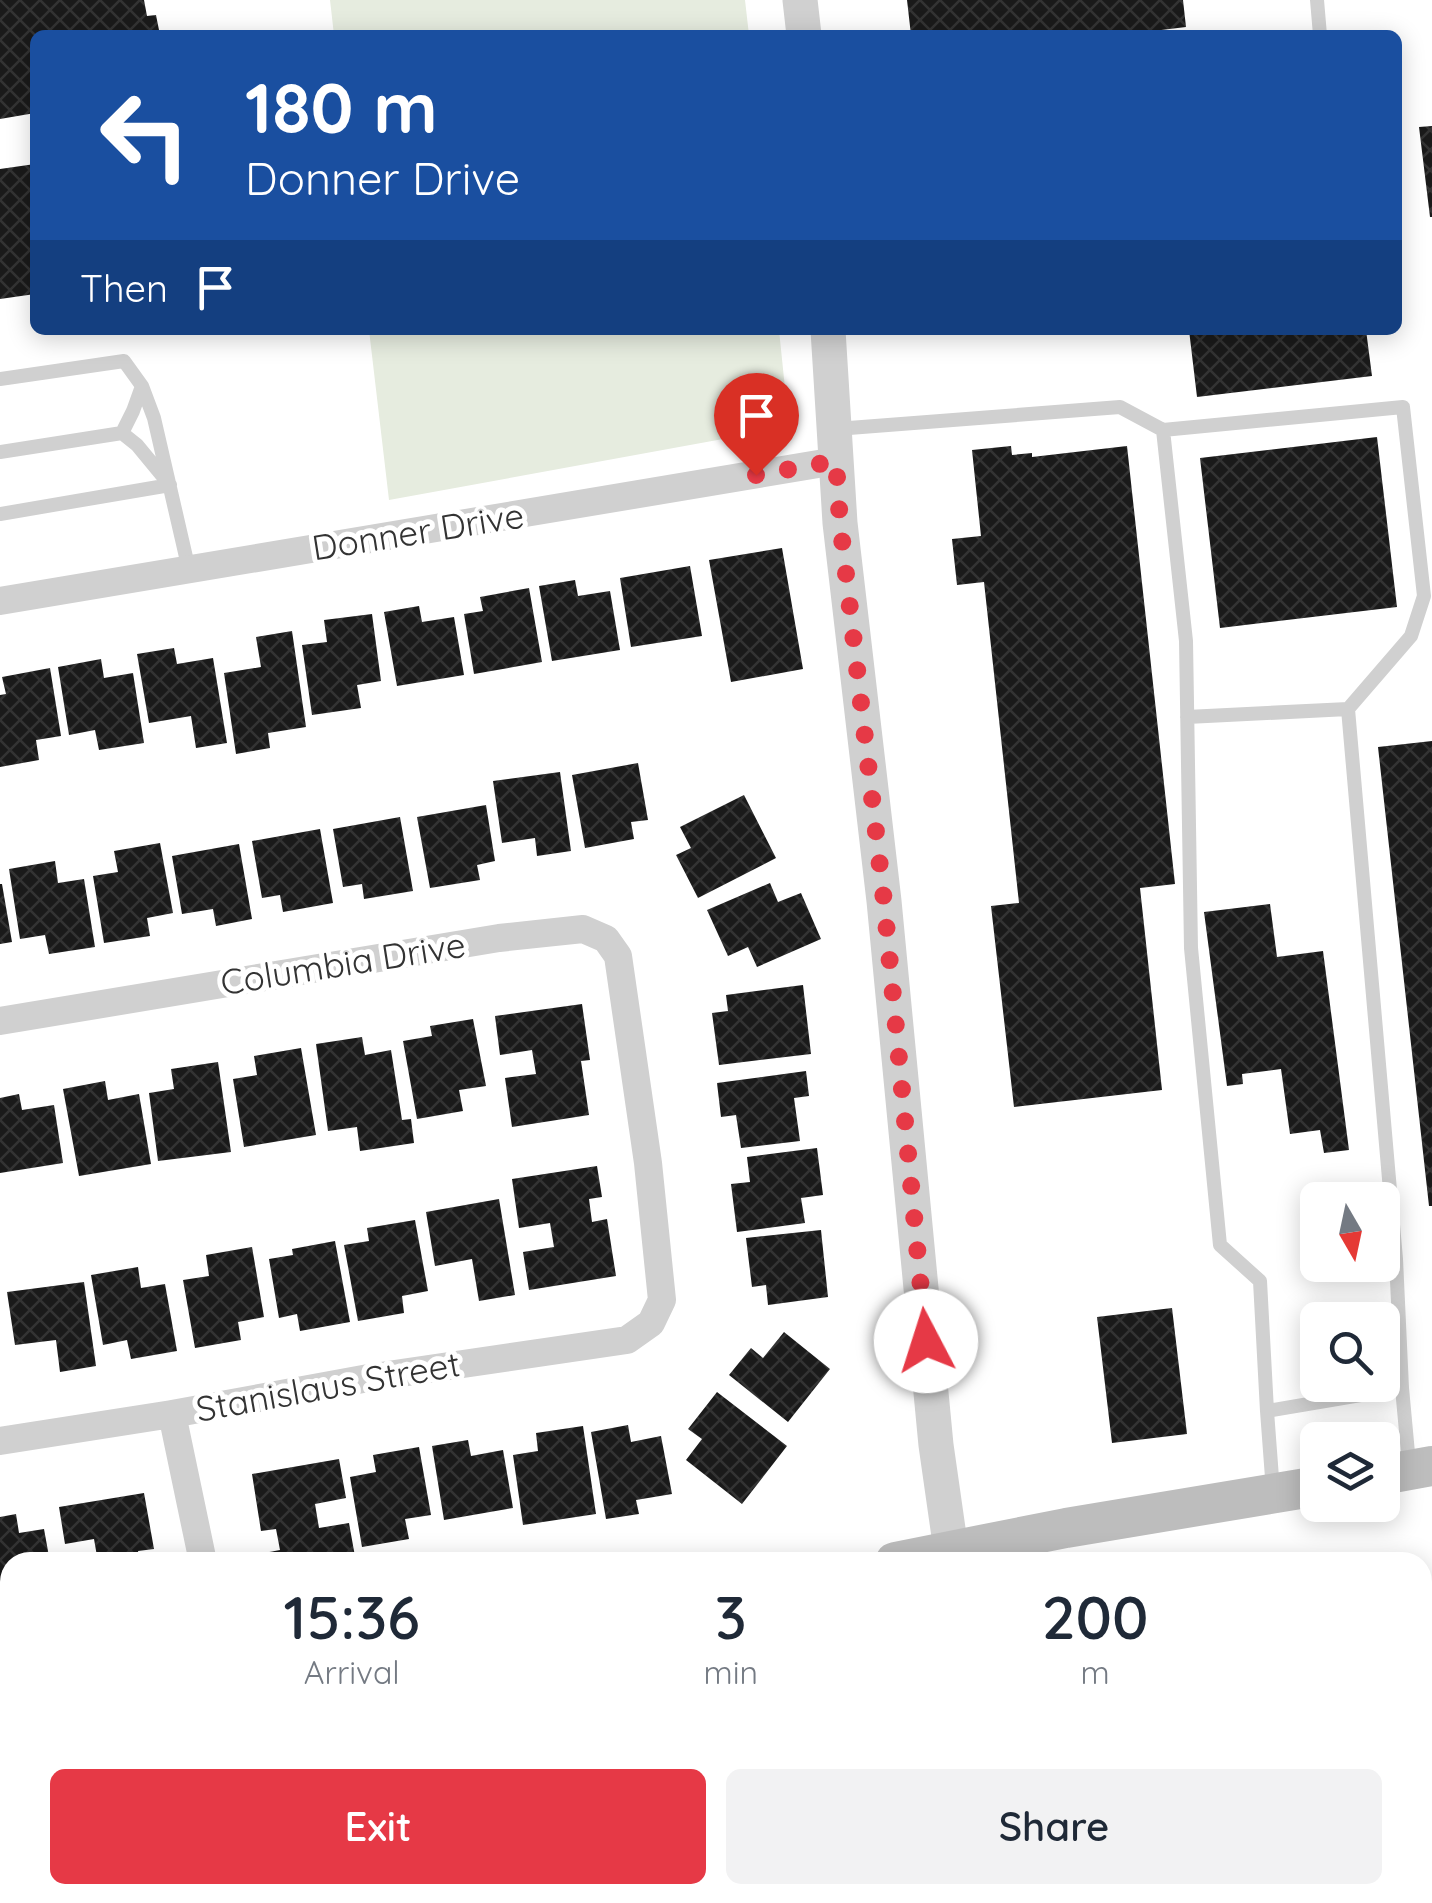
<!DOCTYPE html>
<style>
body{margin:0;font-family:Quicksand,sans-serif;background:#f2f2f3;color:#1f2937;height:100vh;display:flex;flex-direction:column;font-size:38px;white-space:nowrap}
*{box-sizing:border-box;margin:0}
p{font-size:32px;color:#747a83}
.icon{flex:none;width:55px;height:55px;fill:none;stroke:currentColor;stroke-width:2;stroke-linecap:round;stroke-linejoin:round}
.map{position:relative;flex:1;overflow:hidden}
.panel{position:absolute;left:0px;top:1552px;width:1432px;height:352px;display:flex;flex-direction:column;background:#fff;border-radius:30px 30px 0 0;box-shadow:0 5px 25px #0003}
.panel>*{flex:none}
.guide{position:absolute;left:30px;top:30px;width:1372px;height:305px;border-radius:15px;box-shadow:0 5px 25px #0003;background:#1a4fa0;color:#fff;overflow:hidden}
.needle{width:65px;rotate:171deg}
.fabs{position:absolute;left:1300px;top:1182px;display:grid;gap:20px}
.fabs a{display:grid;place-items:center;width:100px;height:100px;border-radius:15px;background:#fff;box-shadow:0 5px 25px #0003;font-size:50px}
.pin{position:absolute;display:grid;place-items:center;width:85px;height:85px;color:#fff;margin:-102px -42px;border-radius:50% 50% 50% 0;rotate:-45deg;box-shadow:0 0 10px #0007}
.pin .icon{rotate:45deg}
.me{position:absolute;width:110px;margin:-55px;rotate:355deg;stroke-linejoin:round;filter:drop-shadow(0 0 8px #0008)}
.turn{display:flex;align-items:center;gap:35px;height:210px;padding:0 50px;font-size:45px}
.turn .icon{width:130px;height:130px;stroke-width:2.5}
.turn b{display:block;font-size:70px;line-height:85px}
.then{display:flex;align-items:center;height:95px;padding:0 50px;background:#0003;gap:20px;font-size:38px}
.eta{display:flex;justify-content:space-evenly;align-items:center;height:170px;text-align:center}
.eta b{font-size:60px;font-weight:600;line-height:70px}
.button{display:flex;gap:20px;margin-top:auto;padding:20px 50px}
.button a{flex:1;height:115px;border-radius:15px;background:#e63946;color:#fff;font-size:40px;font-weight:600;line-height:115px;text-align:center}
.button a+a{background:#f2f2f3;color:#1f2937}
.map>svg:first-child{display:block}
.pitch{fill:#e6ecdf}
.building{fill:url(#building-cross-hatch)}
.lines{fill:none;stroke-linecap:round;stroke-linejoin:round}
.service{stroke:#d0d0d0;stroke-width:14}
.minor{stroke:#d0d0d0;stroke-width:28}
.tertiary{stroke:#d0d0d0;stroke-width:35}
.secondary{stroke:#bdbdbd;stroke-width:40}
.route{stroke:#e63946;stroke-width:18;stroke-dasharray:0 32.4}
.labels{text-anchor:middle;stroke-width:10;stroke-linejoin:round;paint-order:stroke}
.street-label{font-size:35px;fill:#333;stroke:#fff}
</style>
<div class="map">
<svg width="1432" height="1903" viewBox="0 0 1432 1903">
<defs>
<pattern id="building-cross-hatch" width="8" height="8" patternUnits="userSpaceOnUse" patternTransform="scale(2.5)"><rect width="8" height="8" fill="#1a1a1a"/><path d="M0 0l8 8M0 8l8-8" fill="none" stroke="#333"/></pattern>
</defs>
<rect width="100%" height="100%" fill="#fff"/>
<!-- pitch -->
<path class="pitch" d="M330,0H745L749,35H334Z
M369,330H779L789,427L389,500Z"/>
<!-- building -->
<path class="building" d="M0,0H144L147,16L156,15L160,35H35V113L0,119Z
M907,0H1183L1186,27L1120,35H911Z
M1432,126V217H1430L1419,127Z
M35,164V294L0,299V169Z
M1189,330H1366L1372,376L1197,397Z
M1377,437L1397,607L1220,628L1200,458Z
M1011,446L1012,455L1032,453V457L1127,446L1175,884L1140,888L1162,1090L1014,1107L991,906L1019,903L984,582L957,585L952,539L981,536L972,450Z
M782,548L803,669L731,682L709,560Z
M690,566L702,636L631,647L620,578Z
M575,580L578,596L610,591L620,650L552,661L539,586Z
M529,588L542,662L474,674L464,614L483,611L480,597Z
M419,606L422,622L454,617L464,675L397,686L384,612Z
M372,614L381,681L357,685L361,708L312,715L302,645L327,642L324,620Z
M292,631L306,727L268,733L270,748L236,754L224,673L261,667L256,637Z
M174,648L177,664L213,658L227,743L196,748L191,716L149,723L137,654Z
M101,659L104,678L133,673L144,743L99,750L95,730L69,735L58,667Z
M50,668L61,736L36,740L39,760L0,767V695L6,694L2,677Z
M1432,741V1206H1429L1378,747Z
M638,763L648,820L631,822L634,839L585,848L572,775Z
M560,772L571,851L537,856L535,838L502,843L493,781Z
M744,795L776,858L698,898L676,855L691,848L680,827Z
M486,805L495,861L477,865L480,880L430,888L417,817Z
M400,817L413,891L364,899L362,884L343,887L333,829Z
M320,829L333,903L283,912L280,895L262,898L252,841Z
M160,843L173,913L147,918L150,936L104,943L93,876L118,872L114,851Z
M239,844L252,919L216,926L213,909L182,914L172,856Z
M55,861L58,883L84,879L95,947L49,954L45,935L20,939L9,869Z
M770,883L778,902L801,893L821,939L757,967L748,947L728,956L707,910Z
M0,884H2L12,942L0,944Z
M1270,904L1277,957L1323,951L1349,1150L1324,1153L1320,1130L1290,1134L1281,1069L1242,1074L1243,1084L1227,1086L1204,912Z
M803,985L811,1054L719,1065L712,1013L728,1011L726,995Z
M582,1004L590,1060L581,1061L589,1115L512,1127L505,1078L536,1074L532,1050L500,1055L495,1016Z
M473,1019L486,1086L459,1090L463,1111L417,1119L403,1041L432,1036L430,1026Z
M362,1037L365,1055L391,1050L402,1120L411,1119L414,1143L360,1151L357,1127L328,1131L316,1044Z
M301,1048L316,1135L244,1147L233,1079L257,1075L254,1056Z
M218,1062L231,1152L158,1161L149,1093L174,1089L171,1069Z
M806,1071L809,1096L794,1098L800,1141L741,1148L736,1115L721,1117L717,1083Z
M105,1081L108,1100L139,1094L151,1164L79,1176L63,1089Z
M19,1094L22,1110L54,1105L63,1163L0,1173V1098Z
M817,1148L823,1195L801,1198L805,1223L737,1232L731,1184L750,1182L747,1157Z
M597,1166L602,1197L589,1199L592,1222L607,1219L616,1276L529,1290L523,1252L554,1247L550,1223L519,1228L512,1179Z
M499,1199L515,1295L479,1301L472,1259L435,1266L426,1212Z
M415,1220L428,1291L402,1296L404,1313L358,1321L344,1245L369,1241L367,1228Z
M821,1230L828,1297L768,1305L766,1285L752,1287L746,1238Z
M335,1241L350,1322L300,1331L297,1314L279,1318L269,1259L293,1255L292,1249Z
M252,1247L264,1317L238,1322L241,1340L195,1348L183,1280L209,1276L206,1255Z
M138,1267L141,1288L165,1284L177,1351L131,1359L127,1340L103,1345L91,1275Z
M84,1282L96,1366L60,1372L56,1340L15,1345L7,1292Z
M1172,1308L1187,1434L1112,1443L1097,1317Z
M784,1332L830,1369L788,1422L729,1375L751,1348L763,1358Z
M717,1392L787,1446L742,1504L686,1460L702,1439L688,1429Z
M628,1425L631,1442L661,1436L672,1494L636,1500L639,1514L606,1519L591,1432Z
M583,1426L596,1514L523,1525L513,1455L538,1451L536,1433Z
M468,1440L471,1456L503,1450L513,1508L444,1520L432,1446Z
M419,1447L431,1515L405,1519L409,1539L362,1547L350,1477L376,1472L373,1455Z
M339,1459L346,1498L315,1504L319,1528L349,1523L356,1562H266L264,1553L280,1550L276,1529L261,1531L252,1474Z
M144,1493L154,1549L138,1551L140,1562H98L94,1539L65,1544L59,1507Z
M16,1514L19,1533L44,1529L50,1562H10V1594H8L6,1584L0,1585V1517Z
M1432,1645V1722L1422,1724V1646Z
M1432,1876V1903H1397L1396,1895H1422V1878Z
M630,1895H725L724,1903H629Z
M811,1895H880L878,1903H809Z"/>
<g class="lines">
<!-- service -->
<path class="service" d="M1317,0L1320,35
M0,379L124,361L142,386L154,418L189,570
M836,429L1120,407L1163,430
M0,452L122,433L133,411L142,386
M0,514L170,485L137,445L122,433
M1187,717L1348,709
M1267,1411L1260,1281L1220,1245L1191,948L1186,641L1163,430L1403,407L1424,596L1411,636L1348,709L1396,1259L1402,1388
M1273,1491L1267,1411L1402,1388L1409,1464"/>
<!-- minor -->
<path class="minor" d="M0,601L836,461
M0,1021L499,938L583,929L606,939L618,956L648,1163L662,1300L651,1323L627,1340L374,1377L172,1414L0,1441
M172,1414L203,1562
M0,1759L10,1820
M1422,1800L1432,1799
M22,1895L24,1903
M511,1903L518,1895
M968,1903L970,1895"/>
<!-- tertiary -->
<path class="tertiary" d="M800,0L804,35
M828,330L840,523L884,901L936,1445L951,1550"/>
<!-- secondary -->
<path class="secondary" d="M1382,1475L1432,1466
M895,1562L1066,1528L1318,1486
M0,1691L10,1689
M0,1745L10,1743"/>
</g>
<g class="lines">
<!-- route -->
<path class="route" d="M756,475L836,461L840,522L884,901L926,1341"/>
</g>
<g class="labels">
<!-- street labels -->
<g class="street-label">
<text transform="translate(418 532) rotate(-9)" y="12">Donner Drive</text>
<text transform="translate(343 964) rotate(-9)" y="12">Columbia Drive</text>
<text transform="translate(328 1387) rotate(-10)" y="12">Stanislaus Street</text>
</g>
</g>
</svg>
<div class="fabs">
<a><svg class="needle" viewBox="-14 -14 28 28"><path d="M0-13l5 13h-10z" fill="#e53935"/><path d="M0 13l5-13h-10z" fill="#747a83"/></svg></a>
<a><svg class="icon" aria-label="search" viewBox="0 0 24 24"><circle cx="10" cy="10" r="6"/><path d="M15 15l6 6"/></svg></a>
<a><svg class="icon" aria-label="layers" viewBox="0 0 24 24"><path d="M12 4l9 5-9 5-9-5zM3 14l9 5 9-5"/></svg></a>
</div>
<div class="pin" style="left:756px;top:475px;background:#d93025"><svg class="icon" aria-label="arrive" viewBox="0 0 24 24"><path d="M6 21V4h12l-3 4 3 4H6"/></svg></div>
<svg class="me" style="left:926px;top:1341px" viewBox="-20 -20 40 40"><circle r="19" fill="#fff"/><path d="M0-13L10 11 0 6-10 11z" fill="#e63946"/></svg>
<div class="guide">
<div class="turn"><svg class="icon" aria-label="left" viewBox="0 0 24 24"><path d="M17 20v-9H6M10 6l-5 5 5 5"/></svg><div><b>180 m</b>Donner Drive</div></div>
<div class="then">Then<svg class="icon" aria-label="arrive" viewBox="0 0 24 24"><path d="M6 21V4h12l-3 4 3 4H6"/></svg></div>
</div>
<section class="panel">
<div class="eta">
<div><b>15:36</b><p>Arrival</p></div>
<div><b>3</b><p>min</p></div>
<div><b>200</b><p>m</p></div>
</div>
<div class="button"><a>Exit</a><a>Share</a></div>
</section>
</div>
